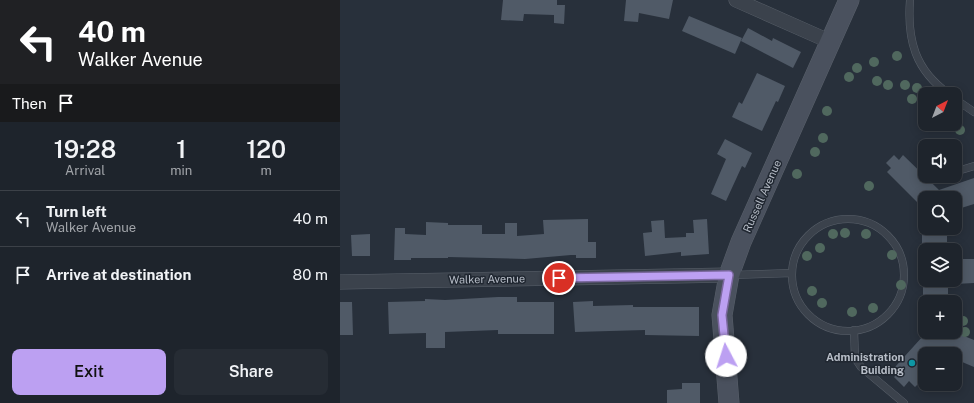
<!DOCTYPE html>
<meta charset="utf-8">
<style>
body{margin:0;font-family:"Public Sans",sans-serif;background:#262c34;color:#f1f3f6;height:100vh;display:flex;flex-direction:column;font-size:15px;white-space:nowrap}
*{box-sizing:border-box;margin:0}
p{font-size:13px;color:#a1a4a9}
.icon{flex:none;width:22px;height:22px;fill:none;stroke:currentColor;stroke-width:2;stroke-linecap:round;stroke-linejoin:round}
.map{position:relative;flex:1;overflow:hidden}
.sheet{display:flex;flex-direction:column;background:#1e242c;width:340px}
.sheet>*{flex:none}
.hud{background:#202124;color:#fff;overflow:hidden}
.needle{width:26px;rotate:42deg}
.controls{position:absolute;left:578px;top:87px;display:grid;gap:8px}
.controls a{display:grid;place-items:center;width:44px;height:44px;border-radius:8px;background:#1e242c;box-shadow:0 2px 10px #0003,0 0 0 1px #3c4148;font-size:20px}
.pin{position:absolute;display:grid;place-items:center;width:34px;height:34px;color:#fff;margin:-17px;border:2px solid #fff;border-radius:50%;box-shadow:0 1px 4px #0007}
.me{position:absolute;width:44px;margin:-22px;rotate:355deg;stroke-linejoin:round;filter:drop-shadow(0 0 3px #0008)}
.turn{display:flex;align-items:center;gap:14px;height:84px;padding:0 12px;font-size:18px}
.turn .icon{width:52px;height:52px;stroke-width:2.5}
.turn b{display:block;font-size:28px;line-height:34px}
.then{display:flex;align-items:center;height:38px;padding:0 12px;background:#0003;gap:8px;font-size:15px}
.eta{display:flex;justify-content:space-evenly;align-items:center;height:68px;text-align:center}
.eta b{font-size:24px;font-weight:600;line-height:28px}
.primary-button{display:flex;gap:8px;margin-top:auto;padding:8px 12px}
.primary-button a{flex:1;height:46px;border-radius:8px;background:#bca0f2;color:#111;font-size:16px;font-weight:600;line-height:46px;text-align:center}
.primary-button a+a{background:#262c34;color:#f1f3f6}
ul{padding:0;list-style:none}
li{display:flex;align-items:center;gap:12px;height:56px;padding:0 12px;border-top:1px solid #3c4148}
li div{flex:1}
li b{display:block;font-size:15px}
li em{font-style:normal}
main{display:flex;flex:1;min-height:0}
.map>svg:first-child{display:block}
.building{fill:#505a67}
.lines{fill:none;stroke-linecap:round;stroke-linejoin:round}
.lane-casing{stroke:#59606a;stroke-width:8}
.street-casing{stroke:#59606a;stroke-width:15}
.secondary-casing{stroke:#59606a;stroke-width:21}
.lane{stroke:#3b424c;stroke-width:7}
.street{stroke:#3b424c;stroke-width:14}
.secondary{stroke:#4a515e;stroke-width:20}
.tree{fill:#50685e}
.route-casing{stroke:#7a689d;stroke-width:10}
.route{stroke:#bca0f2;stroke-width:7}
.culture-dot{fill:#0f9aa8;stroke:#202731;stroke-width:1.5}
.labels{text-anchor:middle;stroke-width:3;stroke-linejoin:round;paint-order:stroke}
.street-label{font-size:11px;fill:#b7bdc7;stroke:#202731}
.poi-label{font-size:11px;font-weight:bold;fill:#b7bdc7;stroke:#202731;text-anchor:end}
</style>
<main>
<section class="sheet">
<div class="hud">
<div class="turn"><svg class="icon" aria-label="left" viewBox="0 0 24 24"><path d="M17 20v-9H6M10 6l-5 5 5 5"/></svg><div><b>40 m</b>Walker Avenue</div></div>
<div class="then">Then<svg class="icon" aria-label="arrive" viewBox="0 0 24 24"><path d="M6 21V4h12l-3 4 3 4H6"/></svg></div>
</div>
<div class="eta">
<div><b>19:28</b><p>Arrival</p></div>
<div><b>1</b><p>min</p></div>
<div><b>120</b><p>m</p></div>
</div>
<ul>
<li><svg class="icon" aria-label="left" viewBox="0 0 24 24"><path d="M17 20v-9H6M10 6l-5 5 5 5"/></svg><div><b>Turn left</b><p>Walker Avenue</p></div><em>40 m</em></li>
<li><svg class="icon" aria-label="arrive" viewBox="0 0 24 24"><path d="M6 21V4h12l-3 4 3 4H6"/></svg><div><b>Arrive at destination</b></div><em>80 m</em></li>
</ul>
<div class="primary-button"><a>Exit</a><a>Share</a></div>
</section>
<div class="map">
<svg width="634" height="403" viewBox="0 0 634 403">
<rect width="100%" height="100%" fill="#28303b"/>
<!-- building -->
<path class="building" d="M163,0H217V5H225L224,24L214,23V15L184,14L183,21L161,20Z
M286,0H333L329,19L299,13L298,22L284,21Z
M349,16L402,38L395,54L342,31Z
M408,28L432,41L433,38L461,52L453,68L401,41Z
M417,73L445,86L438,102L436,101L422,131L392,117L399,102L402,104Z
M385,139L412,153L405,168L402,166L386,201L371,194L386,159L377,154Z
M554,155L559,160L563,155L599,190L634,178V204L615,210V198H585V210L547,172L551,168L546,163Z
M248,219V242H256V258H236V255H231L185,259L108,257V258H71V260H54L55,228H65V234L86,235V222L108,223V225H142V234H165V223H177V236L204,234L203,220Z
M367,219L369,254L341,256V252L305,256L303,233L312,232L311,221L324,220L325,238L346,237V233H354L353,220Z
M582,228H607V250H582Z
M30,234V256H12L11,235Z
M615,259H634V283L615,284Z
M583,280H608V302H583Z
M158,297H177V302H214V334H158V330L105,332V348H86V333L49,334L48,302L85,301V299L105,300Z
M253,301V306L293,305V307H359V336L305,335V330L235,332L233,302Z
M0,302H12L13,335H0Z
M583,332H614L634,340V367L615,359V354H585V377L575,387L569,381L564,387L554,377L560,371L555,367L583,336Z
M342,383H360V403H327V390L342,389Z"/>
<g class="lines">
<defs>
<path id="lane" d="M570,0C567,40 575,70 609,94
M615,99L634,112
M621,170L634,166
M452 275a56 56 0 1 1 112 0a56 56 0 1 1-112 0Z
M391,275L452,273
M514,330L515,358L521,367L564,403"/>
<path id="street" d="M396,0L491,42
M0,282L389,275"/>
<path id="secondary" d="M389,403L382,315L389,275L401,242L509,0"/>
</defs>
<!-- lane casing -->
<use href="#lane" class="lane-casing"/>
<!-- street casing -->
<use href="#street" class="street-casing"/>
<!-- secondary casing -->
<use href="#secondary" class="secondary-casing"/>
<!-- lane -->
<use href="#lane" class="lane"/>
<!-- street -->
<use href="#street" class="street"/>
<!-- secondary -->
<use href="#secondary" class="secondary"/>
</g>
<!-- trees -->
<g class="tree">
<circle cx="557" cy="56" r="5"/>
<circle cx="534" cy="62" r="5"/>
<circle cx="517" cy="68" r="5"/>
<circle cx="509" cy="77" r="5"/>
<circle cx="537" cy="81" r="5"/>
<circle cx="548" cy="85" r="5"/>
<circle cx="565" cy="85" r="5"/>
<circle cx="577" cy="88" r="5"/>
<circle cx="572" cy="99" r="5"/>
<circle cx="487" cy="111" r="5"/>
<circle cx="620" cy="130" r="5"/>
<circle cx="483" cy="138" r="5"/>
<circle cx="475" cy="152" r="5"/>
<circle cx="457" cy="174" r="5"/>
<circle cx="529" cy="186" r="5"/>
<circle cx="505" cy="233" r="5"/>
<circle cx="493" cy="234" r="5"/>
<circle cx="526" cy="234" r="5"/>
<circle cx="480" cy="248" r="5"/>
<circle cx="552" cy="255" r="5"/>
<circle cx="467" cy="256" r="5"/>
<circle cx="561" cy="285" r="5"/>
<circle cx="472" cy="291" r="5"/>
<circle cx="482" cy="303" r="5"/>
<circle cx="533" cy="308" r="5"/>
<circle cx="512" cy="312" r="5"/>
<circle cx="623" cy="321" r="5"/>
<circle cx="625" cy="332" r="5"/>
</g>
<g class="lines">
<defs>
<path id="route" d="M219,278L389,275L382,315L386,356"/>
</defs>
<!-- route casing -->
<use href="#route" class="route-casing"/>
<!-- route -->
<use href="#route" class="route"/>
</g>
<!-- markers -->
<circle class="culture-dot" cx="572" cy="363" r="4"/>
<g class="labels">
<!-- street labels -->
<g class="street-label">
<text transform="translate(422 196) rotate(-66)" y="4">Russell Avenue</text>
<text transform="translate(147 279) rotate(-1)" y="4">Walker Avenue</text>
</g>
<!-- poi labels -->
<g class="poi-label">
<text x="564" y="361">Administration<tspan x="564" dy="13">Building</tspan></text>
</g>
</g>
</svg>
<div class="controls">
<a><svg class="needle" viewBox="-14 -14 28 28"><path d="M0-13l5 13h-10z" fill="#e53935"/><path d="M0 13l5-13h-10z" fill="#a1a4a9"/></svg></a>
<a><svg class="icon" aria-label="sound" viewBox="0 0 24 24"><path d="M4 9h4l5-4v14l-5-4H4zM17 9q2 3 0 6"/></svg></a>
<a><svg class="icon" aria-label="search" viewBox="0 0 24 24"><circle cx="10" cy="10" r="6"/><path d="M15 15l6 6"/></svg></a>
<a><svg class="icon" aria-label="layers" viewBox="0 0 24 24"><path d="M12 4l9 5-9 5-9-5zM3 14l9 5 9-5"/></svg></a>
<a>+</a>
<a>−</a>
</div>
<div class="pin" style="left:219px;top:278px;background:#d93025"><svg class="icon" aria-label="arrive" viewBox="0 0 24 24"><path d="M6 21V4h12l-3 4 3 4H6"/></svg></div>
<svg class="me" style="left:386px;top:356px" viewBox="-20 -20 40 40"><circle r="19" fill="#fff"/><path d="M0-13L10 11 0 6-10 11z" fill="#bca0f2"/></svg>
</div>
</main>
